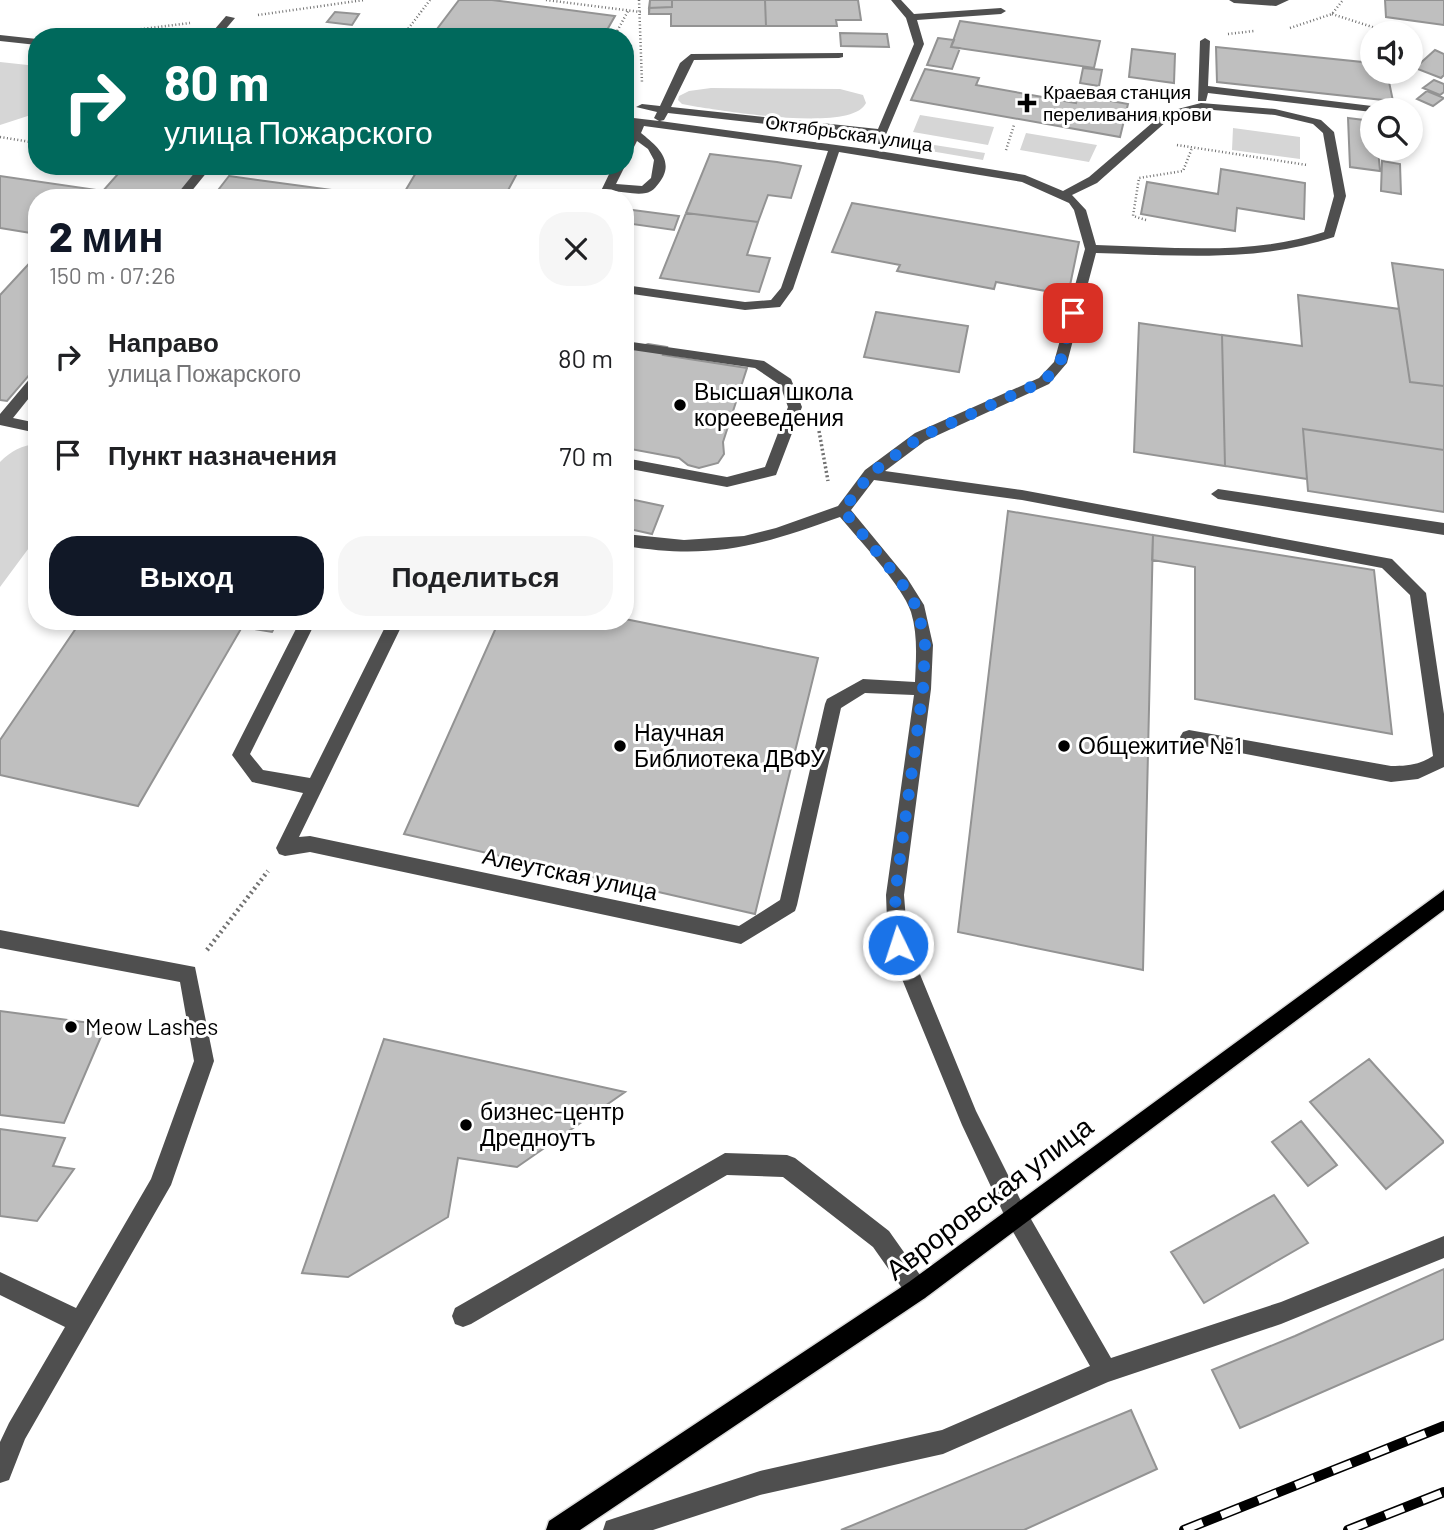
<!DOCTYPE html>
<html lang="ru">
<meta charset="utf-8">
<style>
body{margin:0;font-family:Barlow,sans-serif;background:#f6f6f6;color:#202124;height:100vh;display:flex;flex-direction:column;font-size:26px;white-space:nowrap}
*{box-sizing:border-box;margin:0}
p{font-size:23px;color:#757577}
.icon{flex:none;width:38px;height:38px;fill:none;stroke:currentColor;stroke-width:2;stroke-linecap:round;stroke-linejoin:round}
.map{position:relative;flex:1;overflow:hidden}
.side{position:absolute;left:28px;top:189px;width:606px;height:441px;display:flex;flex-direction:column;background:#fff;border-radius:28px;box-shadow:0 4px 10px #0003}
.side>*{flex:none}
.top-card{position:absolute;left:28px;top:28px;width:606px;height:147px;border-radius:28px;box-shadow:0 4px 10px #0003;background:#00695c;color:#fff;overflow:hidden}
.buttons{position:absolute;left:1360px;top:21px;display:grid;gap:14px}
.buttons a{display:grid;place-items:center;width:63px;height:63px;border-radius:50%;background:#fff;box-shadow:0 4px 10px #0003;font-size:35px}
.pin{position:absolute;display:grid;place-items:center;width:60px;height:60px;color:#fff;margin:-30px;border-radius:14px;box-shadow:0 4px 10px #0006}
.me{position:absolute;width:77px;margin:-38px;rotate:356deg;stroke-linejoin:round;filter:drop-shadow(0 0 5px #0008)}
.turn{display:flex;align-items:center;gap:24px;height:147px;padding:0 21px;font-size:32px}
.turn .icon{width:91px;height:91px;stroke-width:2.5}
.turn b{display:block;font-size:49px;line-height:60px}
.round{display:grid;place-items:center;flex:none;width:74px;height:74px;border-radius:28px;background:#f6f6f6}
.summary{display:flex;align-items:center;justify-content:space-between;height:119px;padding:0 21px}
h1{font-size:42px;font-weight:800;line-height:52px;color:#111827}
.primary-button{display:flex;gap:14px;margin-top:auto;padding:14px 21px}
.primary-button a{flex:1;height:80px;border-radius:28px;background:#111827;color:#fff;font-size:28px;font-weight:800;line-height:80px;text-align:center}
.primary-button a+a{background:#f6f6f6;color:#202124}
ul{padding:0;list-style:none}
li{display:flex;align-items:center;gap:21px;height:98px;padding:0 21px}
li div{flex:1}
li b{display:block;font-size:26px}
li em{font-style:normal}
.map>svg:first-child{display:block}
.green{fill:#d6d6d6}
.building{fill:#bfbfbf;stroke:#939393;stroke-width:2}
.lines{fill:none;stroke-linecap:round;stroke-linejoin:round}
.major-casing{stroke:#dbdbdb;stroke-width:3}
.path-far2{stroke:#717171;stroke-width:2.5;stroke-dasharray:1 2.5;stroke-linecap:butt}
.path-far1{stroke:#717171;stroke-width:3.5;stroke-dasharray:2 2.5;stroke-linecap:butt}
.path{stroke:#717171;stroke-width:4.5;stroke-dasharray:2 3.5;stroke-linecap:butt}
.minor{fill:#4f4f4f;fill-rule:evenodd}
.major{fill:#000;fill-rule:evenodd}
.rail-casing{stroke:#000;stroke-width:10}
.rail{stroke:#fff;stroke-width:7;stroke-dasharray:20;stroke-linecap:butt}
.route{stroke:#1a73e8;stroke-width:12;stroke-dasharray:0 21.6}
.poi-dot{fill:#000;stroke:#fff;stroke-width:2.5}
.labels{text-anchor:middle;stroke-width:6;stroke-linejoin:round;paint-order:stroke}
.far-poi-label{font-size:19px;fill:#000;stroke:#fff;text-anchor:start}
.far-street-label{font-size:19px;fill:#000;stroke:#fff}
.poi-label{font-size:23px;fill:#000;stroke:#fff;text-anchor:start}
.street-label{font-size:23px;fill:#000;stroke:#fff}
.near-street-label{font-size:28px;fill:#000;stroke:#fff}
</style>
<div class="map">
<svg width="1444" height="1530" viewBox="0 0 1444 1530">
<rect width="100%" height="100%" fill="#fff"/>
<!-- green -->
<path class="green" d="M0,62L37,66V113L0,125Z
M711,88L840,89L863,95L866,103C852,133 728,111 698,107L682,104L678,100L679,96L689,91Z
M920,115L994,127L988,145L913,132Z
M1233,128L1300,137V159L1232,150Z
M1026,133L1097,145L1089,162L1020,150Z
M909,141L985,153L983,160L907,147Z
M37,444V537L0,587V462C11,451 22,445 37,444Z"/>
<!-- building -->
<path class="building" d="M459,0H492L615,16L603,37H491L437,29Z
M650,0H858L861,20H836L837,26H671V14H649Z
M650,0H672V7L649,8Z
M672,0H765L766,26H671V14H649V8L672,7Z
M765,0H858L861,20H836L837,26H766Z
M1385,0H1444V25L1386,17Z
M335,12L359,14L352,25L327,22Z
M960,21L1100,41L1094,68L951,47Z
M256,31L307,37H250Z
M840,33L887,34L889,47L841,46Z
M938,38L954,40L951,47L960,48L952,69L927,65Z
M1216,47L1372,63V72H1387L1393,101L1217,82Z
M1132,49L1175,54L1174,83L1129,77Z
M1435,50L1444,54V75L1441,78L1415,68Z
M1083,68L1102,70L1099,86L1080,83Z
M925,69L979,78L976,85L1076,103L1078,95L1128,104L1120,137L911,100Z
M1434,80L1444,84V92L1440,95L1423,88Z
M1427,91L1444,98L1433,106L1417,99Z
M1348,118L1372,121V149H1378L1380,171L1350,167Z
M710,154L777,162L801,166L791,198L768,195L758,222L686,213Z
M1382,161L1400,164L1401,194L1381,191Z
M125,166H148L199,174L178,198H37V234L0,228V176L103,191Z
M420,166H521L504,198H401Z
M1221,169L1305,183L1304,219L1237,208L1235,231L1141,214L1147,182L1218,194Z
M229,176L332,190L327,198H212Z
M852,203L1079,242L1068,295L996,282L994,289L897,271L900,265L832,252Z
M625,209L679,216L674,230L625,223Z
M686,213L758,222L747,255L770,258L759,292L660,278Z
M37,255V366L7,401L0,400V295Z
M1392,263L1444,270V386L1410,382Z
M1298,295L1399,309L1410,382L1444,386V450L1303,429L1307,479L1225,466L1222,335L1302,346Z
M876,312L968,326L959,372L864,357Z
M1139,323L1222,335L1225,466L1134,452Z
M648,344L667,347L663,355L747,368L723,442L724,454L718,463L699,468L688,465L679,458L625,448V352Z
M1303,429L1444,450V512L1308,491Z
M625,498L663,506L652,534L625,528Z
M1008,511L1153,535L1143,970L958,932Z
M1153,535L1374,570L1392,734L1195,699V567L1152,560Z
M625,619L818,658L755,914L404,834L499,621Z
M81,621H278L272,632L242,627L138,806L0,775V740Z
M0,1011L106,1025L64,1123L0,1115Z
M384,1039L625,1092L517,1167L458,1158L448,1217L348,1277L302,1273Z
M1369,1059L1444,1142L1386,1189L1310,1102Z
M1301,1121L1337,1165L1308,1186L1272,1142Z
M0,1129L65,1138L53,1166L74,1169L37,1221L0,1216Z
M1274,1195L1308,1243L1204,1303L1171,1252Z
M1444,1269V1339L1240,1428L1212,1370L1295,1336Z
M1131,1410L1157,1469L1024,1530H841Z"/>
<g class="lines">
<defs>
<path id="major" d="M1444,890V910L925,1298L580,1530H546L549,1521L909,1282Z"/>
</defs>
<!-- major casing -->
<use href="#major" class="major-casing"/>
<!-- path-far2 -->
<path class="path-far2" d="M546,0L641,12
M639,0L642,83
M1332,14L1391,33
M258,15L364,0
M1290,28L1332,14L1343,0
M1228,34L1254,31
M78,37L190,23
M402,37L430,0
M614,37L628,11
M0,137L37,143
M1177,145L1307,165
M1006,150L1014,125
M1146,220L1133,216L1139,178L1183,171L1192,148"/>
<!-- path-far1 -->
<path class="path-far1" d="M819,431L828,481"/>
<!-- path -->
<path class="path" d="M207,950L268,871"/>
<!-- minor -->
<path class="minor" d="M891,0H901L914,14L1001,8L1006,11L1001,14L917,20L924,44L882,144H874L875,136L668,113L664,120L660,121L873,150L1025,175L1063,191L1089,177L1159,117L1170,111L1201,103L1275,109L1321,120L1334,132L1346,196L1334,237C1257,263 1176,255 1096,253L1067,363L1049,384L925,441L885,471L1022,490L1392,559L1426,593L1444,714V767L1418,779L1391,782L1183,742L1180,737L1183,732L1189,730L1391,766C1407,766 1419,765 1433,756L1410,595L1382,568L1022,500L874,480L851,510L907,578L924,605L933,645L931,689L904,895L908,945L976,1111L1024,1207L1111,1358L1281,1302L1444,1236V1258L1281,1324L1108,1382L943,1454L760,1495L653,1530H603L606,1521L615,1518L760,1471L942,1430L1090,1366L1008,1223L962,1125L888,945L886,895L914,695L865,693L841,708L797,905L795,911L741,944L310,852L285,856L279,854L276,848L303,793L252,782L232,755L300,621H316L250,754L263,770L310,778L388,621H404L299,837L310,836L739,926L780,900L825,704L827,699L863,679L915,682C916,658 918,635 911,612C902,585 859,540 840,517C759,546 713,560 625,546V534L684,540L744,536L776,528L838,506L865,470L915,433L1039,378L1054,362L1085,249L1074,210L1069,203L1022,182L839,152L793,289L780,307L745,310L625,293V285L745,302L771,300L781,288L828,151L644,126L641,133C657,146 676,161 659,183C656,187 652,192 646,193C637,195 623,192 613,191L609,198L599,195L613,166H625L616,184L642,186L651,178L654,160L648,149L637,141L629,157L625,158V143L634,125L625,123V117L659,121L654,118L657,112L636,107L642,104L660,106L680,63L691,54L843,53V57L839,58L694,60L671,107L878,129L914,44L906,18ZM1201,109L1275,115L1313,124L1323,133L1334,196L1324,232C1251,256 1172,247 1096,245L1086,210L1072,195L1097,183L1167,121Z
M1229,0H1289L1276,6L1234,3Z
M226,16L235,18L219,37H208Z
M0,35L37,39V45L0,41Z
M1205,38L1210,41L1208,86L1380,107L1386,110H1372V112L1208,93L1206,101H1198L1200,41Z
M200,166H212L186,198H174Z
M625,341L764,361L791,379L802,407L776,475L727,487L625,468V458L727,477L765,467L788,407L780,385L755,368L625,349Z
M37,374V388L13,418L37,423V433L0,425V414L32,376Z
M1218,489L1444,523V535L1218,499L1211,494Z
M0,930L195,967L214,1061L171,1185L25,1439L9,1480L0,1483V1442L9,1423L65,1327L0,1295V1272L76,1308L151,1179L194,1061L180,982L0,948Z
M725,1153L787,1155L795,1158L889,1231L925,1282L928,1290L925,1298L917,1301L909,1298L873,1247L783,1177L727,1175L471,1324L463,1327L455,1324L452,1316L455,1308Z"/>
<!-- major -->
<use href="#major" class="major"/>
<defs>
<path id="rail" d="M1184,1530L1444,1426
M1348,1530L1444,1492"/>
</defs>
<!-- rail casing -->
<use href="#rail" class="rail-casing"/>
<!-- rail -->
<use href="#rail" class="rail"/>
</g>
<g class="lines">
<!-- route -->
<path class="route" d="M898,945L895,895L923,689L925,645L918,609L901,582L843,510L870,474L920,437L1044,381L1060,363L1073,313"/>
</g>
<!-- markers -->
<g class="poi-dot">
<path d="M1023.5 92.5h7v7h7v7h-7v7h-7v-7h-7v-7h7z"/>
<circle cx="680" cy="405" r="7"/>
<circle cx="620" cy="746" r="7"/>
<circle cx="1064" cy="746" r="7"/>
<circle cx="71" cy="1027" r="7"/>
<circle cx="466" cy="1125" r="7"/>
</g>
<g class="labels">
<!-- far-poi labels -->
<g class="far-poi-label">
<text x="1043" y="99">Краевая станция<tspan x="1043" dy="22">переливания крови</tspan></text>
</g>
<!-- far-street labels -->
<g class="far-street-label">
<text transform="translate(849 133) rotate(8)" y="7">Октябрьская улица</text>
</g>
<!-- poi labels -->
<g class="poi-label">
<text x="694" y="400">Высшая школа<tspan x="694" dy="26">корееведения</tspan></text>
<text x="634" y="741">Научная<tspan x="634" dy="26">Библиотека ДВФУ</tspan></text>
<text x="1078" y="754">Общежитие №1</text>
<text x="85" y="1035">Meow Lashes</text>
<text x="480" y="1120">бизнес-центр<tspan x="480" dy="26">Дредноутъ</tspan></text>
</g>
<!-- street labels -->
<g class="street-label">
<text transform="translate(570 874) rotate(12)" y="8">Алеутская улица</text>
</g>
<!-- near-street labels -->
<g class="near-street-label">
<text transform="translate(989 1198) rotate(-37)" y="10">Авроровская улица</text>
</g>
</g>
</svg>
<div class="buttons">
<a><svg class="icon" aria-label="sound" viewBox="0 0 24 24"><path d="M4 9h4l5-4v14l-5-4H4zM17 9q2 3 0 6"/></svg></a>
<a><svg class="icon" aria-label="search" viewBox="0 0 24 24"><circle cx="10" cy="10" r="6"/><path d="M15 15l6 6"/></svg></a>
</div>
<div class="pin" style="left:1073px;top:313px;background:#d93025"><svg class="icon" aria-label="arrive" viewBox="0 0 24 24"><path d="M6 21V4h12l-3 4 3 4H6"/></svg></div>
<svg class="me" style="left:898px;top:945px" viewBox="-20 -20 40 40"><circle r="17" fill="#1a73e8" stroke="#fff" stroke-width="3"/><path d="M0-11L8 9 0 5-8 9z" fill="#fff"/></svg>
<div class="top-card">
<div class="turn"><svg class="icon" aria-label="right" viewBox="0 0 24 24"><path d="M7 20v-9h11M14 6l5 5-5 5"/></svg><div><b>80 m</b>улица Пожарского</div></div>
</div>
<section class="side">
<div class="summary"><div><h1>2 мин</h1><p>150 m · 07:26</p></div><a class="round"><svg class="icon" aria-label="close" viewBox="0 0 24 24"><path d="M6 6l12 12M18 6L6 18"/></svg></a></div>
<ul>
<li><svg class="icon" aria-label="right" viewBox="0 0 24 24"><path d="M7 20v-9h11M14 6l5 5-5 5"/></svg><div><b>Направо</b><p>улица Пожарского</p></div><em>80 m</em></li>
<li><svg class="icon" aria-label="arrive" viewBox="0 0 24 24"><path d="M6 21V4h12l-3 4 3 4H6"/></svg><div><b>Пункт назначения</b></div><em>70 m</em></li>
</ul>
<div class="primary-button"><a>Выход</a><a>Поделиться</a></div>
</section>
</div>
